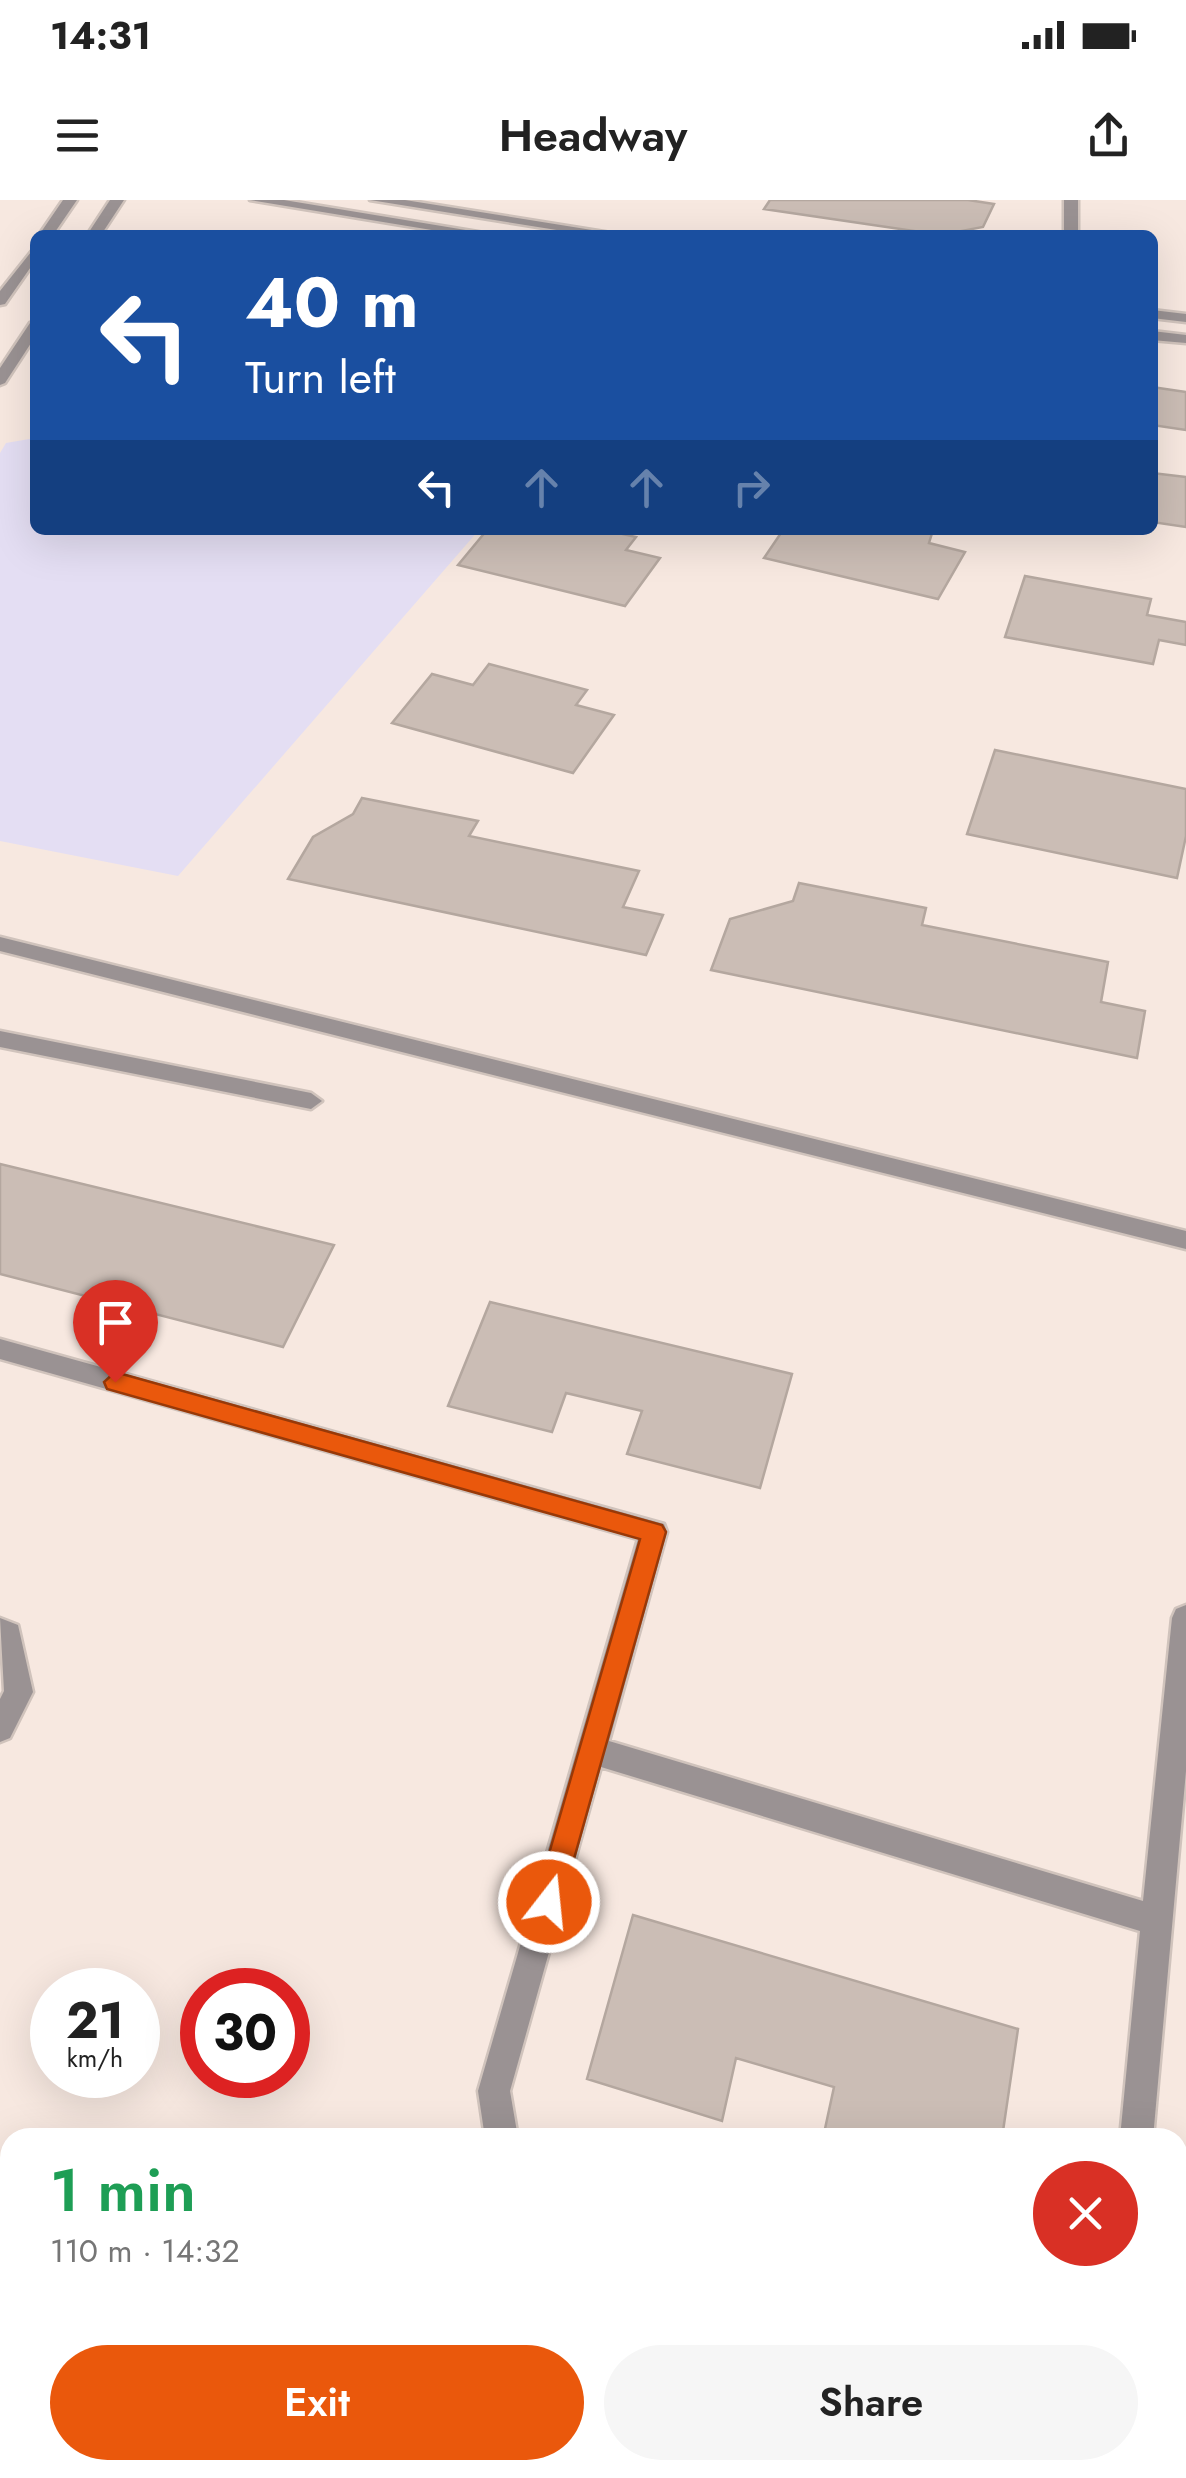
<!DOCTYPE html>
<meta charset="utf-8">
<style>
body{margin:0;font-family:Jost,sans-serif;background:#f6f6f6;color:#222;height:100vh;display:flex;flex-direction:column;font-size:38px;white-space:nowrap}
*{box-sizing:border-box;margin:0}
p{font-size:32px;color:#767676}
.icon{flex:none;width:55px;height:55px;fill:none;stroke:currentColor;stroke-width:2;stroke-linecap:round;stroke-linejoin:round}
.map{position:relative;flex:1;overflow:hidden}
.side{position:absolute;left:0px;top:1928px;width:1188px;height:352px;display:flex;flex-direction:column;background:#fff;border-radius:30px 30px 0 0;box-shadow:0 10px 40px #0002}
.side>*{flex:none}
.hud{position:absolute;left:30px;top:30px;width:1128px;height:305px;border-radius:15px;box-shadow:0 10px 40px #0002;background:#1a4fa0;color:#fff;overflow:hidden}
.speed{position:absolute;left:30px;top:1768px;display:flex;gap:20px;font-size:50px;font-weight:700;text-align:center}
.speed>*{display:grid;place-content:center;width:130px;height:130px;border-radius:50%;background:#fff;box-shadow:0 10px 40px #0002;line-height:1}
.speed small{font-size:25px;font-weight:400}
.speed .limit{border:15px solid #d22;background:#fff;color:#111}
.pin{position:absolute;display:grid;place-items:center;width:85px;height:85px;color:#fff;margin:-102px -42px;border-radius:50% 50% 50% 0;rotate:-45deg;box-shadow:0 0 10px #0007}
.pin .icon{rotate:45deg}
.me{position:absolute;width:110px;margin:-55px;rotate:16deg;stroke-linejoin:round;filter:drop-shadow(0 0 8px #0008)}
.turn{display:flex;align-items:center;gap:35px;height:210px;padding:0 50px;font-size:45px}
.turn .icon{width:130px;height:130px;stroke-width:2.5}
.turn b{display:block;font-size:70px;line-height:85px}
.lanes{display:flex;align-items:center;height:95px;padding:0 50px;background:#0003;justify-content:center;gap:50px;direction:ltr}
.lanes .off{opacity:.35}
.round{display:grid;place-items:center;flex:none;width:105px;height:105px;border-radius:52px;background:#f6f6f6}
.head{display:flex;align-items:center;justify-content:space-between;height:170px;padding:0 50px}
h1{font-size:60px;font-weight:600;line-height:75px;color:#1e9e55}
.primary-button{display:flex;gap:20px;margin-top:auto;padding:20px 50px}
.primary-button a{flex:1;height:115px;border-radius:60px;background:#ea580c;color:#fff;font-size:40px;font-weight:600;line-height:115px;text-align:center}
.primary-button a+a{background:#f6f6f6;color:#222}
.status{display:flex;justify-content:space-between;align-items:center;height:70px;padding:0 50px;background:#fff;direction:ltr}
.status svg{height:28px;fill:currentColor}
header{display:flex;justify-content:space-between;align-items:center;height:130px;padding:0 50px;background:#fff;font-size:45px;font-weight:600}
.map>svg:first-child{display:block}
.commercial{fill:#e4def3}
.building{fill:#cbbdb5;stroke:#b4a79f;stroke-width:2.5}
.lines{fill:none;stroke-linecap:round;stroke-linejoin:round}
.minor-casing{stroke:#d0c3bc;stroke-width:5}
.minor{fill:#9a9293;fill-rule:evenodd}
.route{fill:#ea580c;stroke:#983908;stroke-width:2.5}
</style>
<div class="status"><b>14:31</b><svg viewBox="0 0 49 12"><path d="M0 12V9h3v3zM5 12V6h3v6zM10 12V3h3v9zM15 12V0h3v12zM26 1h20v11H26zM47 4h2v5h-2z"/></svg></div>
<header><svg class="icon" aria-label="menu" viewBox="0 0 24 24"><path d="M4 6h16M4 12h16M4 18h16"/></svg>Headway<svg class="icon" aria-label="share" viewBox="0 0 24 24"><path d="M12 15V3M7 8l5-5 5 5M5 13v7h14v-7"/></svg></header>
<div class="map">
<svg width="1186" height="2278" viewBox="0 0 1186 2278">
<rect width="100%" height="100%" fill="#f7e8e0"/>
<!-- commercial -->
<path class="commercial" d="M35,238V330H479L178,676L0,641V253L6,243Z"/>
<!-- building -->
<path class="building" d="M770,0H968L994,4L983,27L941,35L764,9Z
M1152,187L1186,192V230L1152,225Z
M1152,273L1186,277V327L1152,322Z
M487,330H605L636,337L626,350L660,358L625,406L458,365Z
M783,330H933L929,343L965,352L938,399L764,358Z
M1025,376L1151,399L1147,415L1186,422V445L1159,440L1153,464L1005,437Z
M489,464L587,490L576,505L614,515L573,573L392,523L432,474L473,485Z
M995,550L1186,589V636L1177,678L967,634Z
M362,598L478,621L469,636L639,671L623,707L663,715L646,755L288,679L313,637L353,614Z
M799,683L926,708L922,725L1108,762L1101,802L1145,811L1137,858L711,770L730,719L793,701Z
M0,964L334,1045L283,1147L0,1074Z
M490,1102L792,1174L760,1288L627,1254L642,1211L566,1193L552,1232L448,1206Z
M633,1715L1018,1829L1002,1938H823L834,1887L736,1858L722,1921L587,1879Z"/>
<g class="lines">
<defs>
<path id="minor" d="M63,0H77L53,35H39Z
M110,0H124L101,35H87Z
M250,0H284L496,35H462Z
M370,0H405L623,35H588Z
M1064,0H1078V35H1064Z
M35,47V61L5,104L0,105V91Z
M1152,110L1186,114V122L1152,118Z
M35,122V137L5,183L0,185V168L30,123Z
M1152,131L1186,135V143L1152,140Z
M0,737L1186,1031V1049L0,751Z
M0,831L311,893L322,901L311,909L0,847Z
M0,1139L664,1324L667,1332L609,1541L1143,1701L1172,1418L1176,1409L1186,1405V1571L1153,1938H1120L1140,1731L601,1567L510,1891L518,1938H485L478,1891L638,1339L0,1159Z
M0,1418L18,1425L33,1492L10,1538L0,1542V1499L4,1491Z
M630,2270H666L665,2278H629Z
M1086,2270H1122L1121,2278H1085Z"/>
</defs>
<!-- minor casing -->
<use href="#minor" class="minor-casing"/>
<!-- minor -->
<use href="#minor" class="minor"/>
</g>
<!-- route -->
<path class="route" d="M115,1172L662,1325L666,1332L559,1712L549,1716L539,1712L535,1702L640,1339L107,1189L104,1182Z"/>
</svg>
<div class="speed"><div>21<small>km/h</small></div><div class="limit">30</div></div>
<div class="pin" style="left:115px;top:1182px;background:#d93025"><svg class="icon" aria-label="arrive" viewBox="0 0 24 24"><path d="M6 21V4h12l-3 4 3 4H6"/></svg></div>
<svg class="me" style="left:549px;top:1702px" viewBox="-20 -20 40 40"><circle r="17" fill="#ea580c" stroke="#fff" stroke-width="3"/><path d="M0-11L8 9 0 5-8 9z" fill="#fff"/></svg>
<div class="hud">
<div class="turn"><svg class="icon" aria-label="left" viewBox="0 0 24 24"><path d="M17 20v-9H6M10 6l-5 5 5 5"/></svg><div><b>40 m</b>Turn left</div></div>
<div class="lanes"><svg class="icon" aria-label="left" viewBox="0 0 24 24"><path d="M17 20v-9H6M10 6l-5 5 5 5"/></svg><svg class="icon off" aria-label="ahead" viewBox="0 0 24 24"><path d="M12 20V5M6 11l6-6 6 6"/></svg><svg class="icon off" aria-label="ahead" viewBox="0 0 24 24"><path d="M12 20V5M6 11l6-6 6 6"/></svg><svg class="icon off" aria-label="right" viewBox="0 0 24 24"><path d="M7 20v-9h11M14 6l5 5-5 5"/></svg></div>
</div>
<section class="side">
<div class="head"><div><h1>1 min</h1><p>110 m · 14:32</p></div><a class="round" style="background:#d93025;color:#fff"><svg class="icon" aria-label="close" viewBox="0 0 24 24"><path d="M6 6l12 12M18 6L6 18"/></svg></a></div>
<div class="primary-button"><a>Exit</a><a>Share</a></div>
</section>
</div>
